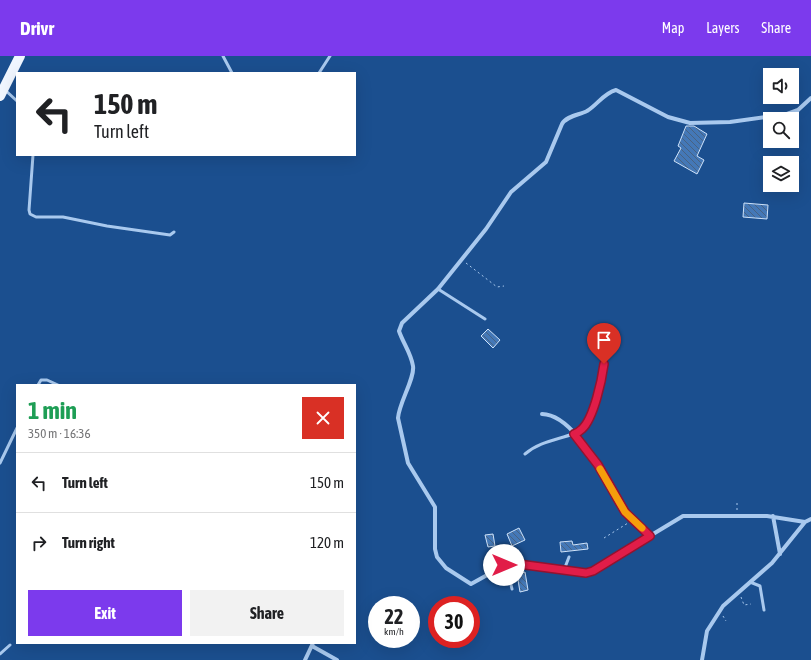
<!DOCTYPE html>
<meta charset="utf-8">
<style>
body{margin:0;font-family:"Asap Condensed",sans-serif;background:#f2f2f2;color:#202124;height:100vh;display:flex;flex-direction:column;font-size:15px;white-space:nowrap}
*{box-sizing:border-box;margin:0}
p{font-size:13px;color:#757577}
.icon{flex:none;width:22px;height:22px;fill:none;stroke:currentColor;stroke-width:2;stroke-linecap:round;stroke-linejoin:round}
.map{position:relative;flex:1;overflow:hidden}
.sheet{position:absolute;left:16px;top:328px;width:340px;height:260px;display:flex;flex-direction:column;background:#fff;border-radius:0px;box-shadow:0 4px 16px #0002}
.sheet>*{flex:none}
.guide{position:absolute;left:16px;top:16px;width:340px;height:84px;border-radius:0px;box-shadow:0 4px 16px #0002;background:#fff;color:#202124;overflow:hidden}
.buttons{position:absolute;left:763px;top:12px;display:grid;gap:8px}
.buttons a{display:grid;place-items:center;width:36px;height:36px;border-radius:0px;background:#fff;box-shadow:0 4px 16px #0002;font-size:20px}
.speed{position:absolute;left:368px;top:540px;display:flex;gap:8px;font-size:20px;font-weight:700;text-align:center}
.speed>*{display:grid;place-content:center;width:52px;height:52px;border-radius:50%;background:#fff;box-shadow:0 4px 16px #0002;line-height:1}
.speed small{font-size:10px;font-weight:400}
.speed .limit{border:6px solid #d22;background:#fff;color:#111}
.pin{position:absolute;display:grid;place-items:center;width:34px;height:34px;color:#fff;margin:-41px -17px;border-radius:50% 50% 50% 0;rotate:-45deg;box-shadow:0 0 4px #0007}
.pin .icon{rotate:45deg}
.me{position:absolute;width:44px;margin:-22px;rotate:90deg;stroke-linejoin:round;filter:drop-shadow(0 0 3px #0008)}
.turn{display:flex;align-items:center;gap:14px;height:84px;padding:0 12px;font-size:18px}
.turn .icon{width:52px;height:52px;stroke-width:2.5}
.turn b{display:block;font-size:28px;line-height:34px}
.round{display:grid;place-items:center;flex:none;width:42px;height:42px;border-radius:0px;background:#f2f2f2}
.headline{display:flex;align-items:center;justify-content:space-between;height:68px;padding:0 12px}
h1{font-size:24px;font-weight:700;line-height:30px;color:#1e9e55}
.button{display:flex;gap:8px;margin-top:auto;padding:8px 12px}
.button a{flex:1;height:46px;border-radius:0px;background:#7c3aed;color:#fff;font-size:16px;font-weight:700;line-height:46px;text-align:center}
.button a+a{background:#f2f2f2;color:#202124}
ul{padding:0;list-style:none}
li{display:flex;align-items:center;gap:12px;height:60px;padding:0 12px;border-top:1px solid #e0e0e0}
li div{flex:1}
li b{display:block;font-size:15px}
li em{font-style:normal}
header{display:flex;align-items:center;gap:24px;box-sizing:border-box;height:56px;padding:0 20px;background:#7c3aed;color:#fff}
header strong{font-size:19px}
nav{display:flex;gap:22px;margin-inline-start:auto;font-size:14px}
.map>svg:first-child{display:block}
.building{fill:url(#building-back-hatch);stroke:#cfe3fa}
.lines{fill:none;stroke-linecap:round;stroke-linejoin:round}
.path{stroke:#a9c9ee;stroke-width:1;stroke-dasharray:2 3;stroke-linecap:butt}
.lane{stroke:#a9c9ee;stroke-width:3}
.street{stroke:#a9c9ee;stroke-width:4}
.primary{stroke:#f0f6ff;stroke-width:10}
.route-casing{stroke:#92132f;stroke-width:10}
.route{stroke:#e11d48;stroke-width:7}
.slow{stroke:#f59e0b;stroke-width:7}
</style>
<header>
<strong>Drivr</strong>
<nav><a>Map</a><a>Layers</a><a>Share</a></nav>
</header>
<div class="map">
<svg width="811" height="604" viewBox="0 0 811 604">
<defs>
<pattern id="building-back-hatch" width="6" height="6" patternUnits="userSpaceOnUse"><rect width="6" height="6" fill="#4478b7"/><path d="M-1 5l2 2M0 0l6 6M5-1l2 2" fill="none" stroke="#486282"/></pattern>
</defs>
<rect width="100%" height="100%" fill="#1b4f8f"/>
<!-- building -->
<path class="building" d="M686,70H694L707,78L697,100L704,104L697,118L674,105L681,92L678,90Z
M744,147L768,149L767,163L743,161Z
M488,273L500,284L493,292L481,280Z
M519,472L525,484L512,490L507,478Z
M493,478L495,490L488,491L485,479Z
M572,485L573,489L587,487L588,493L561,496L560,486Z
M525,516L528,534L520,536L517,518Z"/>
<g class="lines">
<!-- path -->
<path class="path" d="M466,207L497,231L504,230
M737,447V455
M604,482L628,467
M741,541L744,549L751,548
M723,560L726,565"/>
<!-- lane -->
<path class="lane" d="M223,0L232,17
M319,17L330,0
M5,34L17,45
M33,99L29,154L30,158L36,161H63L107,170L170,179L174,176
M438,233L485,263
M38,329L41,324H47L58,329
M525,398C539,386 556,384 573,378C593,371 601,327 604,308
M0,407L17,372
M506,508L512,533
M564,514L569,501
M750,526L760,530L764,554
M0,598L10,589"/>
<!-- street -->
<path class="street" d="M542,358C578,359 605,429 624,454C631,464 642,472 650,480
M773,460L780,498
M805,466L767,460H683L590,516L580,518L564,514L507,508L471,528L446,512L437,501L435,493V451L408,407L398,362C399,347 415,322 413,310C411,297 403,287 399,275L402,267L438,233L486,173L511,136L546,106L562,68C566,60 579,59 587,55C597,49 604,37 616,34L668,61L690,67L730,66L787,58L798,54L811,42
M312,590L337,604
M305,604L313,587
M702,604L707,575L723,550L772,507L805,466L811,463"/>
<!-- primary -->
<path class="primary" d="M0,40L20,0"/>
</g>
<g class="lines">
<defs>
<path id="route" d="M504,509L511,507L586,517L593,515L650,480L625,456L598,409L574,378C577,377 580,375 582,373C594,362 602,323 604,308"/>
</defs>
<!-- route casing -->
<use href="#route" class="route-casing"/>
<!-- route -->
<use href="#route" class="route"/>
<!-- slow -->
<path class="slow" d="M600,413L625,456L642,472"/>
</g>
</svg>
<div class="buttons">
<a><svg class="icon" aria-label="sound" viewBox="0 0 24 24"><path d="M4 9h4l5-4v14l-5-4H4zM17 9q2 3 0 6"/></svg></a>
<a><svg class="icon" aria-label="search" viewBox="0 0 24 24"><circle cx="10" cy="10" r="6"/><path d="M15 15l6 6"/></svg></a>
<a><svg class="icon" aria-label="layers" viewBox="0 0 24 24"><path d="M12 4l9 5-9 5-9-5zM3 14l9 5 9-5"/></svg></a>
</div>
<div class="speed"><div>22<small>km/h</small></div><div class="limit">30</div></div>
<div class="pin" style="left:604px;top:308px;background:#d93025"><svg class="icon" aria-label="arrive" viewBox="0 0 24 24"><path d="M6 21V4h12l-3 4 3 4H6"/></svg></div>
<svg class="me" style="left:504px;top:509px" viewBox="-20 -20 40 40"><circle r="19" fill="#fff"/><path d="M0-13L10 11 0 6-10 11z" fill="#e11d48"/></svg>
<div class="guide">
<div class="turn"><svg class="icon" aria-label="left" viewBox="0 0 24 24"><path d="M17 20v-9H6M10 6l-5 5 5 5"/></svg><div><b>150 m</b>Turn left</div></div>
</div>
<section class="sheet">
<div class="headline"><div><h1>1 min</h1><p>350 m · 16:36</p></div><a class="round" style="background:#d93025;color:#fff"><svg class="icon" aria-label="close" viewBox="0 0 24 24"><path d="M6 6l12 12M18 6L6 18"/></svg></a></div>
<ul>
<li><svg class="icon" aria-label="left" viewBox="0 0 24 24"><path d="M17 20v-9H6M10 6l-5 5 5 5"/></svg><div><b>Turn left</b></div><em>150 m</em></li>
<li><svg class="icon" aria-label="right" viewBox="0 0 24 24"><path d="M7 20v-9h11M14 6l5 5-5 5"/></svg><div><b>Turn right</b></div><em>120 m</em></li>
</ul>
<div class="button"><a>Exit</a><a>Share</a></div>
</section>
</div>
